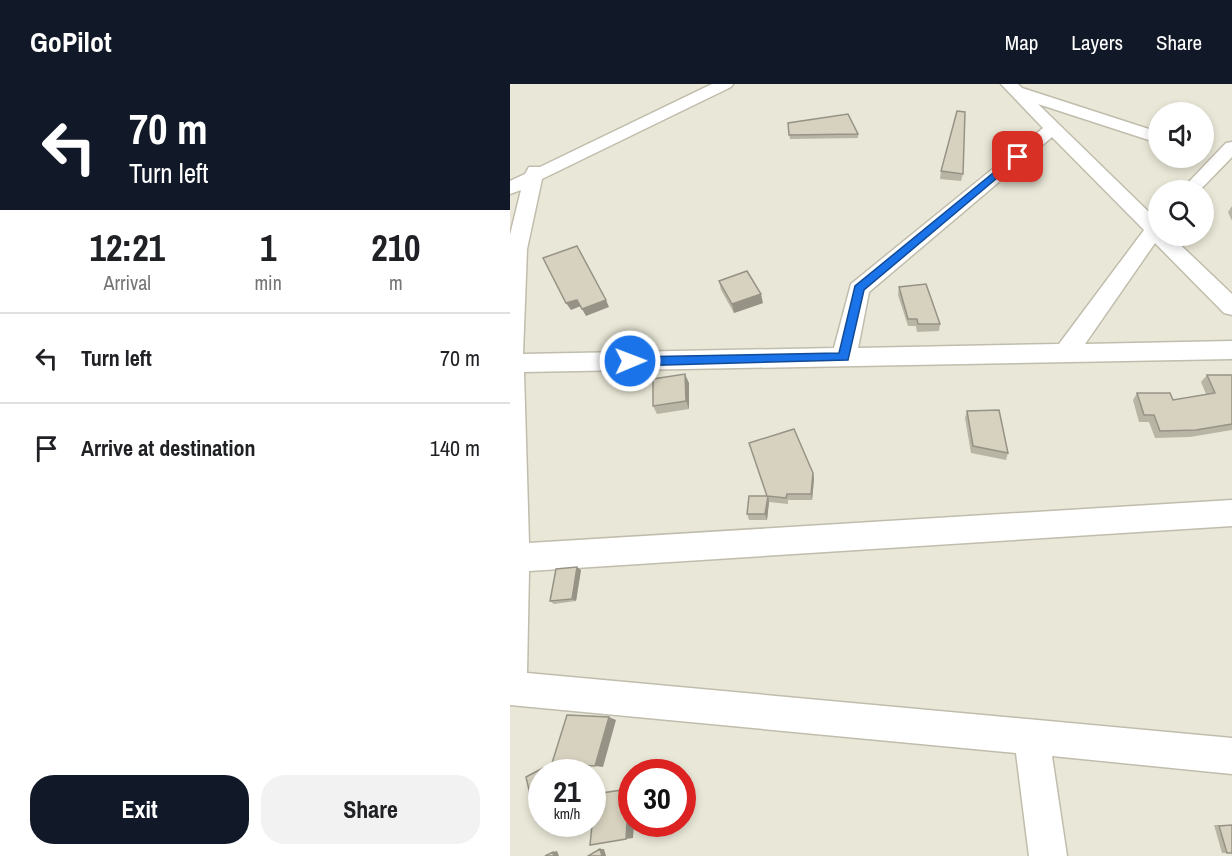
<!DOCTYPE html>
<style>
body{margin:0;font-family:"Archivo Narrow",sans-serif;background:#f2f2f2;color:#202124;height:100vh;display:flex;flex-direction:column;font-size:22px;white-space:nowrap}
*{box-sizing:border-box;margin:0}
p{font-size:20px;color:#757577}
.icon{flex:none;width:33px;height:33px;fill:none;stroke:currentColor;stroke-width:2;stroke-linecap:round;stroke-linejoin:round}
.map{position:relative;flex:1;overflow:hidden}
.drawer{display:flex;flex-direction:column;background:#fff;width:510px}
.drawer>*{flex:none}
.top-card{background:#111827;color:#fff;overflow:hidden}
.tools{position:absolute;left:638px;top:18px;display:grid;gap:12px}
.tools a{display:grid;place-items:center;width:66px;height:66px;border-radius:50%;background:#fff;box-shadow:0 3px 9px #0003;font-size:30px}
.speed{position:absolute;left:18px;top:675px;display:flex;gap:12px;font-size:30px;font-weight:700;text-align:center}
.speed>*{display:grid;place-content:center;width:78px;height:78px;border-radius:50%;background:#fff;box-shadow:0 3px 9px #0003;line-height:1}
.speed small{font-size:15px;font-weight:400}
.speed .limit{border:9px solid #d22;background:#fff;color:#111}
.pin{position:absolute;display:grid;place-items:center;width:51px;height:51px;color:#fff;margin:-26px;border-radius:12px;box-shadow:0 3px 9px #0006}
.me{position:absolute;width:66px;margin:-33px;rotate:89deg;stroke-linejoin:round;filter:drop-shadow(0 0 4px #0008)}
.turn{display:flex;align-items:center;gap:21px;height:126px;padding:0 30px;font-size:27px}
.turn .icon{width:78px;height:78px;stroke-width:2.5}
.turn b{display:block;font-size:42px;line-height:51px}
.eta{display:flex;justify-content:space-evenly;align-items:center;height:102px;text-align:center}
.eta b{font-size:36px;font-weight:700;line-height:42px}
.button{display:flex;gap:12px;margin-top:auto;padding:12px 30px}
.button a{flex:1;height:69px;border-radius:24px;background:#111827;color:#fff;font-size:24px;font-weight:700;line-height:69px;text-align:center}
.button a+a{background:#f2f2f2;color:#202124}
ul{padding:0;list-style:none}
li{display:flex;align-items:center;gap:18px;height:90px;padding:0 30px;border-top:2px solid #e0e0e0}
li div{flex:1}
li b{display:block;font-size:22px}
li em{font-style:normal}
header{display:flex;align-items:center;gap:36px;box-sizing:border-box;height:84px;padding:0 30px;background:#111827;color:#fff}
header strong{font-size:28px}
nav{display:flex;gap:33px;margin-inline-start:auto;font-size:21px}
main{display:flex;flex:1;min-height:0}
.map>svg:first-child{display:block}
.residential{fill:#e9e7d7;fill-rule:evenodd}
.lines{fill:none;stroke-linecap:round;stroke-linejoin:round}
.street-casing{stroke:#c1bdac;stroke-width:3}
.street{fill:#fff;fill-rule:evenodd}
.wall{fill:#b9b5a4}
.shaded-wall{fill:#969386}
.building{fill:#d7d2bf;stroke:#969386;stroke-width:1.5}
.route{fill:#1a73e8;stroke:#114b97;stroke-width:1.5}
</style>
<header>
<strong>GoPilot</strong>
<nav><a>Map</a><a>Layers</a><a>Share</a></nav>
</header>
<main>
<section class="drawer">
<div class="top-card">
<div class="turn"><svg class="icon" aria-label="left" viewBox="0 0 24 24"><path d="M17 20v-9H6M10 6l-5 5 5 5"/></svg><div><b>70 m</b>Turn left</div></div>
</div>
<div class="eta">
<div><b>12:21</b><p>Arrival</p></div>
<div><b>1</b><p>min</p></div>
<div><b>210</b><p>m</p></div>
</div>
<ul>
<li><svg class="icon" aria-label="left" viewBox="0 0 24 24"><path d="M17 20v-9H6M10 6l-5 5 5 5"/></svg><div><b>Turn left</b></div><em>70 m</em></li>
<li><svg class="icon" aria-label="arrive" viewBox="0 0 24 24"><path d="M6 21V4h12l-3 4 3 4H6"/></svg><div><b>Arrive at destination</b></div><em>140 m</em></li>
</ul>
<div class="button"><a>Exit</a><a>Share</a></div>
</section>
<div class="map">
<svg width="722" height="772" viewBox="0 0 722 772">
<rect width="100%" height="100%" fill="#f5f4e9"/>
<!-- residential -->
<path class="residential" d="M0,0H722V772H0ZM648,28H693V74H648ZM648,106H693V152H648ZM32,688H82V740H32ZM122,688H172V740H122Z"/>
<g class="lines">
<defs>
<path id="street" d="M202,0H223L221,3L32,95L17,165L13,270L324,264L341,200L533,44L491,0H508L512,4L648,48V59L528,20L646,135H648V152H661L722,210V231L714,229L645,159L575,260L722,257V275L14,288L19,459L722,416V442L19,487L17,589L722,654V690L542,672L557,772H519L506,669L0,621V151L11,106L0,110V97L15,90L19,83H30ZM542,53L634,146L549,260L348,264L359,208Z
M722,58V73L690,106H671L716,59Z"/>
</defs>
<!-- street casing -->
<use href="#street" class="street-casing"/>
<!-- street -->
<use href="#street" class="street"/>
</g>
<!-- wall -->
<path class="wall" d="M278,39L348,50V54L280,55Z
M431,87L453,90L451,97L430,95Z
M722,122V137L718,128Z
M209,197L253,219L224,229L211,206Z
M389,203L430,240L429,247L407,248L406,242H398L388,211Z
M697,291H722V346L680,353L645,354L639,338H629L623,316L627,309L663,316L696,310L691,298Z
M179,299V325L147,330L143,322Z
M457,327L498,369L496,376L461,369L455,334Z
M303,389L304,395L302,416H278V420L259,418L257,436H239L237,430L257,412Z
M71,486L66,517L44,520L40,517Z
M704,741H722L717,769H712Z"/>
<!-- shaded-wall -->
<path class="shaded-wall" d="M251,210L253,219L224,229L222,220Z
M67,216L71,222L61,226L56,219Z
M96,216L99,223L76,232L72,225Z
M175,290L179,299V325L176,317Z
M303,389L304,395L302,416L301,410Z
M258,412L259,418L257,436L255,430Z
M67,483L71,486L66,517L62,515Z
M99,633L106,636L93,683L85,682Z
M35,683H40L41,688H36Z
M119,705H122V740H124L123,754L116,755Z
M32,714V717L27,719H22Z
M90,765H94L96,772H92Z
M47,767L49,772H44L43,768Z"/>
<!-- building -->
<path class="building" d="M447,27L455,28L453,90L431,87Z
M338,30L348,50L279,51L278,39Z
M67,162L96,216L72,225L67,216L56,219L33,174Z
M237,187L251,210L222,220L209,197Z
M416,200L430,240H408L407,235H398L389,203Z
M175,290L176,317L143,322V295Z
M697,291H722V340L686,346L650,347L644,331H634L627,309H660L663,316L705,309Z
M489,326L498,369L463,362L457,327Z
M284,345L303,389L301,410H277L276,414L258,412L255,430H237L239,412H257L239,359Z
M67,483L62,515L40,517L46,485Z
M57,631L99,633L85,682L42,679Z
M35,683L36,688H32V714L22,719L16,693Z
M119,705L116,755L80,761L85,710Z
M722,741V769H717L709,742Z
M90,765L92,772H78Z
M43,768L44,772H35Z"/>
<!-- route -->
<path class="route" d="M505,71L512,73L354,206L338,276L120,282L114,277L120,273L329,269L345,202Z"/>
</svg>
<div class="tools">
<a><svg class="icon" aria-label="sound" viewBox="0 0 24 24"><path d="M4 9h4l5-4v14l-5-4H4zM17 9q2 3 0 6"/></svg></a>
<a><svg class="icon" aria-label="search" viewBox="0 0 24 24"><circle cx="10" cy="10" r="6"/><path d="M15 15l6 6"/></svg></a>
</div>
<div class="speed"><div>21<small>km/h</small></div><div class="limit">30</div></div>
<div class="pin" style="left:508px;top:73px;background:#d93025"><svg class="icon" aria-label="arrive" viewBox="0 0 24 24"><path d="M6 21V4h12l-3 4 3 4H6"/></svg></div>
<svg class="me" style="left:120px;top:277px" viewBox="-20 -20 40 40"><circle r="17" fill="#1a73e8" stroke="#fff" stroke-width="3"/><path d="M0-11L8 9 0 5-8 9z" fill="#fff"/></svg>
</div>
</main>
